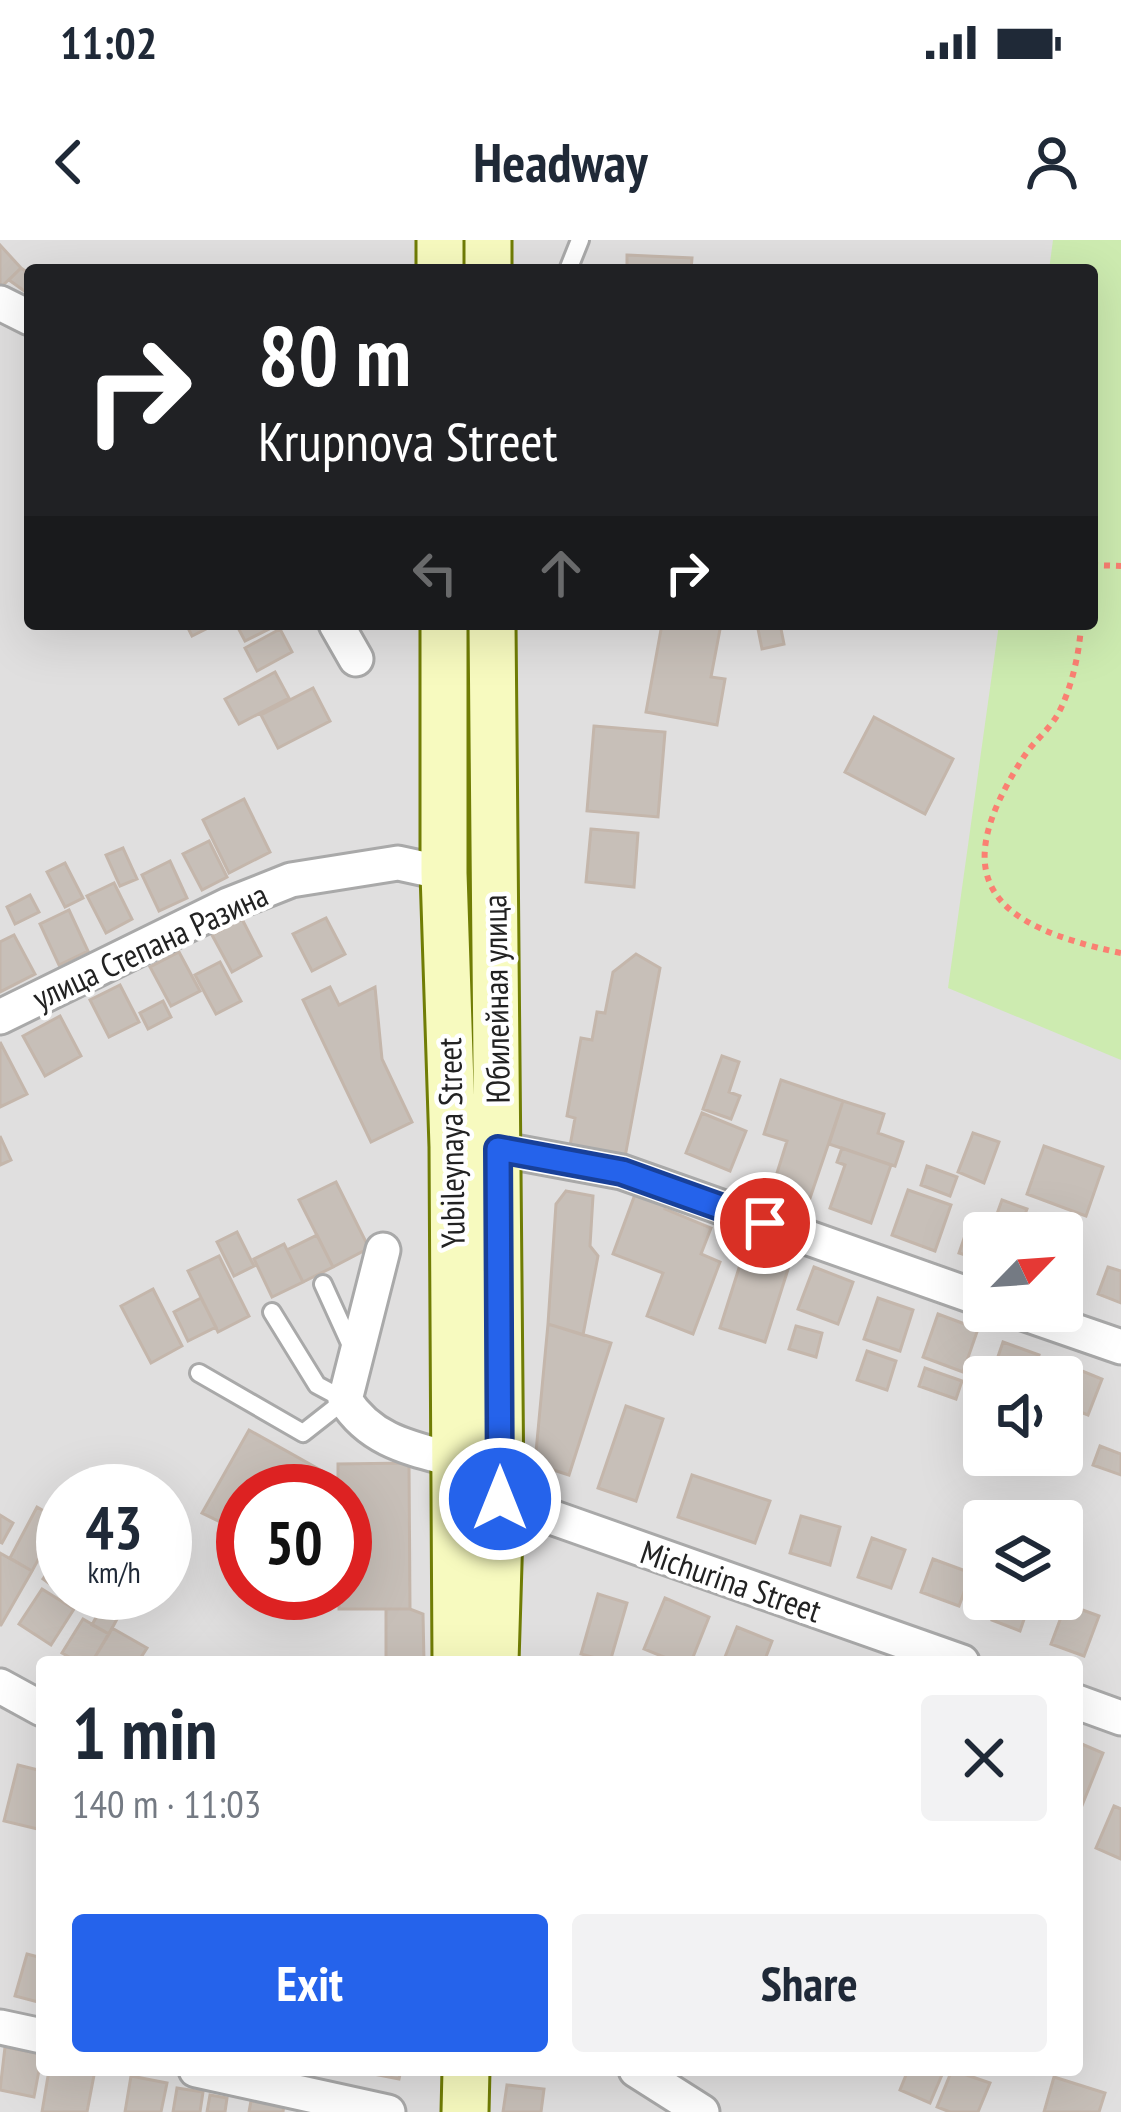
<!DOCTYPE html>
<meta charset="utf-8">
<style>
body{margin:0;font-family:"PT Sans Narrow",sans-serif;background:#f2f2f3;color:#1f2937;height:100vh;display:flex;flex-direction:column;font-size:45px;white-space:nowrap}
*{box-sizing:border-box;margin:0}
p{font-size:39px;color:#747a83}
.icon{flex:none;width:66px;height:66px;fill:none;stroke:currentColor;stroke-width:2;stroke-linecap:round;stroke-linejoin:round}
.map{position:relative;flex:1;overflow:hidden}
.panel{position:absolute;left:36px;top:1416px;width:1047px;height:420px;display:flex;flex-direction:column;background:#fff;border-radius:12px;box-shadow:0 12px 48px #0002}
.panel>*{flex:none}
.guide{position:absolute;left:24px;top:24px;width:1074px;height:366px;border-radius:12px;box-shadow:0 12px 48px #0002;background:#202124;color:#fff;overflow:hidden}
.needle{width:78px;rotate:65deg}
.tools{position:absolute;left:963px;top:972px;display:grid;gap:24px}
.tools a{display:grid;place-items:center;width:120px;height:120px;border-radius:12px;background:#fff;box-shadow:0 12px 48px #0002;font-size:60px}
.speed{position:absolute;left:36px;top:1224px;display:flex;gap:24px;font-size:60px;font-weight:700;text-align:center}
.speed>*{display:grid;place-content:center;width:156px;height:156px;border-radius:50%;background:#fff;box-shadow:0 12px 48px #0002;line-height:1}
.speed small{font-size:30px;font-weight:400}
.speed .limit{border:18px solid #d22;background:#fff;color:#111}
.pin{position:absolute;display:grid;place-items:center;width:102px;height:102px;color:#fff;margin:-51px;border:6px solid #fff;border-radius:50%;box-shadow:0 3px 12px #0007}
.me{position:absolute;width:132px;margin:-66px;rotate:0deg;stroke-linejoin:round;filter:drop-shadow(0 0 9px #0008)}
.turn{display:flex;align-items:center;gap:42px;height:252px;padding:0 36px;font-size:54px}
.turn .icon{width:156px;height:156px;stroke-width:2.5}
.turn b{display:block;font-size:84px;line-height:102px}
.lanes{display:flex;align-items:center;height:114px;padding:0 36px;background:#0003;justify-content:center;gap:60px;direction:ltr}
.lanes .off{opacity:.35}
.round{display:grid;place-items:center;flex:none;width:126px;height:126px;border-radius:12px;background:#f2f2f3}
.headline{display:flex;align-items:center;justify-content:space-between;height:204px;padding:0 36px}
h1{font-size:72px;font-weight:700;line-height:90px}
.button{display:flex;gap:24px;margin-top:auto;padding:24px 36px}
.button a{flex:1;height:138px;border-radius:12px;background:#2563eb;color:#fff;font-size:48px;font-weight:700;line-height:138px;text-align:center}
.button a+a{background:#f2f2f3;color:#1f2937}
.status{display:flex;justify-content:space-between;align-items:center;height:84px;padding:0 60px;background:#fff;direction:ltr}
.status svg{height:33px;fill:currentColor}
header{display:flex;justify-content:space-between;align-items:center;height:156px;padding:0 36px;background:#fff;font-size:54px;font-weight:700}
.map>svg:first-child{display:block}
.residential{fill:#e0dfdf;fill-rule:evenodd}
.grass{fill:#cdebb0}
.building{fill:#c7bfb8;stroke:#c4b6ab;stroke-width:3}
.lines{fill:none;stroke-linecap:round;stroke-linejoin:round}
.lane-casing{stroke:#a9a9a9;stroke-width:22}
.street-casing{stroke:#a9a9a9;stroke-width:39}
.secondary-casing{stroke:#707d05;stroke-width:51}
.path{stroke:#fa8072;stroke-width:6;stroke-dasharray:6 6;stroke-linecap:butt}
.lane{stroke:#fff;stroke-width:16}
.street{stroke:#fff;stroke-width:33}
.secondary{stroke:#f7fabf;stroke-width:45}
.route-casing{stroke:#184099;stroke-width:30}
.route{stroke:#2563eb;stroke-width:21}
.labels{text-anchor:middle;stroke-width:9;stroke-linejoin:round;paint-order:stroke}
.street-label{font-size:33px;fill:#222;stroke:#fff}
</style>
<div class="status"><b>11:02</b><svg viewBox="0 0 49 12"><path d="M0 12V9h3v3zM5 12V6h3v6zM10 12V3h3v9zM15 12V0h3v12zM26 1h20v11H26zM47 4h2v5h-2z"/></svg></div>
<header><svg class="icon" aria-label="back" viewBox="0 0 24 24"><path d="M15 5l-7 7 7 7"/></svg>Headway<svg class="icon" aria-label="person" viewBox="0 0 24 24"><circle cx="12" cy="8" r="4"/><path d="M4 21q1-7 8-7t8 7"/></svg></header>
<div class="map">
<svg width="1121" height="1872" viewBox="0 0 1121 1872">
<rect width="100%" height="100%" fill="#f2efe9"/>
<!-- residential -->
<path class="residential" d="M0,0H1121V1872H0ZM30,30H1092V384H30ZM984,993H1062V1071H984ZM984,1137H1062V1215H984ZM63,1251H165V1353H63ZM243,1251H345V1353H243ZM984,1281H1062V1359H984ZM42,1422H1077V1830H42Z"/>
<!-- grass -->
<path class="grass" d="M1053,0H1121V820L948,748L999,384H1092V30H1049Z"/>
<!-- building -->
<path class="building" d="M0,5L21,28L0,48Z
M627,15L692,18L691,30H627Z
M382,26V30H337V28Z
M21,28L30,34V55L9,40Z
M186,384H216L192,396Z
M236,384H277V385L245,401Z
M662,384H721L711,437L725,439L717,485L646,472Z
M757,384H780L784,404L762,409Z
M280,389L292,412L257,431L245,408Z
M275,432L289,458L239,484L225,459Z
M313,448L330,481L278,508L261,475Z
M874,477L953,519L925,574L845,532Z
M594,486L665,492L658,577L587,571Z
M244,559L270,612L229,633L203,580Z
M591,589L638,593L634,647L586,642Z
M209,601L227,637L202,650L183,614Z
M123,608L137,639L120,646L106,615Z
M170,621L187,658L159,671L142,635Z
M65,623L83,658L65,667L47,632Z
M114,643L132,679L106,693L87,656Z
M30,655L39,672L15,684L7,667Z
M69,670L88,711L59,725L40,684Z
M326,678L345,714L312,731L293,694Z
M242,679L261,716L232,732L212,695Z
M14,695L35,734L0,752V702Z
M179,712L200,751L171,766L150,727Z
M636,714L660,728L625,917L570,906L575,878L567,876L581,798L592,800L597,772L605,773L613,732Z
M220,722L241,761L216,774L195,735Z
M120,745L139,782L109,797L90,760Z
M330,747L339,765L375,747L382,819L412,882L371,902L303,760Z
M163,761L171,777L148,789L140,773Z
M60,776L81,816L45,836L23,796Z
M0,802L27,854L0,867Z
M722,816L739,822L729,852L740,856L731,879L703,869Z
M781,840L843,861L809,961L772,949L787,901L764,894Z
M843,861L884,874L878,893L903,902L895,926L829,904Z
M702,873L746,891L730,931L686,913Z
M973,893L999,902L984,943L958,932Z
M0,896L11,920L0,925Z
M1044,906L1103,927L1086,976L1027,954Z
M842,908L891,925L871,983L830,968L845,925L837,922Z
M927,926L957,937L950,956L921,945Z
M336,942L369,1008L333,1027L299,960Z
M637,949L668,960L665,969L711,988L701,1014L720,1022L693,1094L647,1076L663,1033L613,1014Z
M908,950L951,965L935,1011L892,995Z
M566,951L593,956L590,1006L598,1016L583,1095L548,1084L556,964Z
M1002,960L1027,969L1018,993H984V1021L959,1013L971,978L993,985Z
M237,992L254,1026L234,1036L217,1002Z
M317,995L333,1027L303,1042L287,1010Z
M284,1004L303,1042L272,1057L254,1019Z
M745,1009L790,1023L765,1102L720,1088Z
M1062,1012L1076,1018L1062,1051Z
M219,1016L249,1076L218,1092L188,1031Z
M814,1027L853,1042L838,1084L798,1069Z
M1108,1027L1121,1031V1063L1098,1054Z
M153,1049L182,1106L151,1123L121,1066Z
M201,1058L216,1087L188,1101L174,1072Z
M878,1058L913,1070L900,1111L864,1099Z
M938,1074L978,1089L963,1132L923,1117Z
M548,1084L611,1103L569,1235L544,1227L536,1212Z
M796,1086L822,1093L816,1117L789,1109Z
M1003,1102L1039,1115L1031,1137H991Z
M867,1111L896,1121L887,1150L857,1140Z
M1060,1122L1102,1139L1088,1175L1062,1165V1137H1054Z
M925,1128L962,1141L956,1159L919,1146Z
M626,1166L663,1179L636,1261L598,1248Z
M249,1190L338,1240V1251H243V1293L202,1273Z
M1100,1206L1121,1214V1235L1093,1225Z
M409,1223L410,1369H339V1353H345V1251H338V1224Z
M692,1235L770,1261L755,1303L678,1277Z
M37,1267L60,1280L32,1331L10,1318Z
M0,1275L13,1283L2,1303L0,1302Z
M801,1276L840,1287L830,1325L790,1313Z
M872,1298L905,1310L891,1348L858,1337Z
M0,1313L32,1331L1,1385H0Z
M933,1319L971,1333L959,1366L921,1352Z
M55,1322L63,1328V1353H73L69,1358L43,1339Z
M42,1349L74,1369L51,1405L19,1384Z
M109,1353H131L109,1394L92,1385Z
M598,1354L627,1363L610,1422L581,1414Z
M665,1358L709,1377L691,1422H676L644,1409Z
M999,1359H1031L1020,1391L992,1380Z
M1066,1364L1099,1376L1084,1416L1051,1404Z
M386,1369H410L423,1374L424,1422H386Z
M83,1379L109,1394L92,1422H78L62,1413Z
M737,1387L772,1401L764,1422H723Z
M112,1388L147,1408L138,1422H92Z
M1077,1502L1103,1513L1079,1573H1077Z
M18,1525L42,1531V1590L4,1581Z
M1114,1566L1121,1569V1619L1096,1608Z
M27,1714L42,1718V1763L15,1756Z
M5,1807L42,1814L34,1857L0,1850Z
M49,1830H95L87,1872H42Z
M353,1830H401L399,1839Z
M908,1830H944L930,1863L900,1850Z
M952,1830L990,1843L978,1872H950L937,1867Z
M131,1836L167,1843L161,1872H125Z
M1054,1837L1105,1853L1099,1872H1044Z
M507,1845L544,1849L541,1872H503Z
M177,1848L203,1852L200,1872H173Z
M210,1855L227,1858L225,1872H207Z
M251,1861L284,1865L283,1872H249Z"/>
<g class="lines">
<defs>
<path id="lane" d="M568,30L580,0
M323,1044L353,1110
M199,1133L303,1193L345,1160L317,1145L272,1072"/>
<path id="street" d="M0,63L30,78
M336,384L356,419
M0,777L228,665L291,640L398,623L444,633
M498,909L622,932L984,1060
M383,1010L345,1160C371,1201 410,1208 454,1220
M1017,1071L1121,1107
M500,1259L962,1422
M0,1446L42,1469
M1077,1462L1121,1478
M0,1787L42,1796
M196,1830L388,1872
M636,1830L702,1872"/>
<path id="secondary" d="M440,30V0
M488,30V0
M444,384V633L453,907L456,1422
M492,384L500,1259L495,1422
M465,1872L466,1830"/>
</defs>
<!-- lane casing -->
<use href="#lane" class="lane-casing"/>
<!-- street casing -->
<use href="#street" class="street-casing"/>
<!-- secondary casing -->
<use href="#secondary" class="secondary-casing"/>
<!-- path -->
<path class="path" d="M1092,325L1121,326
M1081,384C1080,412 1071,450 1058,474C1049,490 1033,502 1023,518C943,642 994,686 1121,713"/>
<!-- lane -->
<use href="#lane" class="lane"/>
<!-- street -->
<use href="#street" class="street"/>
<!-- secondary -->
<use href="#secondary" class="secondary"/>
</g>
<g class="lines">
<defs>
<path id="route" d="M500,1259L498,909L622,932L765,983"/>
</defs>
<!-- route casing -->
<use href="#route" class="route-casing"/>
<!-- route -->
<use href="#route" class="route"/>
</g>
<g class="labels">
<!-- street labels -->
<g class="street-label">
<text transform="translate(150 706) rotate(-25)" y="12">улица Степана Разина</text>
<text transform="translate(496 759) rotate(-91)" y="12">Юбилейная улица</text>
<text transform="translate(451 903) rotate(-91)" y="12">Yubileynaya Street</text>
<text transform="translate(731 1341) rotate(19)" y="12">Michurina Street</text>
</g>
</g>
</svg>
<div class="tools">
<a><svg class="needle" viewBox="-14 -14 28 28"><path d="M0-13l5 13h-10z" fill="#e53935"/><path d="M0 13l5-13h-10z" fill="#747a83"/></svg></a>
<a><svg class="icon" aria-label="sound" viewBox="0 0 24 24"><path d="M4 9h4l5-4v14l-5-4H4zM17 9q2 3 0 6"/></svg></a>
<a><svg class="icon" aria-label="layers" viewBox="0 0 24 24"><path d="M12 4l9 5-9 5-9-5zM3 14l9 5 9-5"/></svg></a>
</div>
<div class="speed"><div>43<small>km/h</small></div><div class="limit">50</div></div>
<div class="pin" style="left:765px;top:983px;background:#d93025"><svg class="icon" aria-label="arrive" viewBox="0 0 24 24"><path d="M6 21V4h12l-3 4 3 4H6"/></svg></div>
<svg class="me" style="left:500px;top:1259px" viewBox="-20 -20 40 40"><circle r="17" fill="#2563eb" stroke="#fff" stroke-width="3"/><path d="M0-11L8 9 0 5-8 9z" fill="#fff"/></svg>
<div class="guide">
<div class="turn"><svg class="icon" aria-label="right" viewBox="0 0 24 24"><path d="M7 20v-9h11M14 6l5 5-5 5"/></svg><div><b>80 m</b>Krupnova Street</div></div>
<div class="lanes"><svg class="icon off" aria-label="left" viewBox="0 0 24 24"><path d="M17 20v-9H6M10 6l-5 5 5 5"/></svg><svg class="icon off" aria-label="ahead" viewBox="0 0 24 24"><path d="M12 20V5M6 11l6-6 6 6"/></svg><svg class="icon" aria-label="right" viewBox="0 0 24 24"><path d="M7 20v-9h11M14 6l5 5-5 5"/></svg></div>
</div>
<section class="panel">
<div class="headline"><div><h1>1 min</h1><p>140 m · 11:03</p></div><a class="round"><svg class="icon" aria-label="close" viewBox="0 0 24 24"><path d="M6 6l12 12M18 6L6 18"/></svg></a></div>
<div class="button"><a>Exit</a><a>Share</a></div>
</section>
</div>
